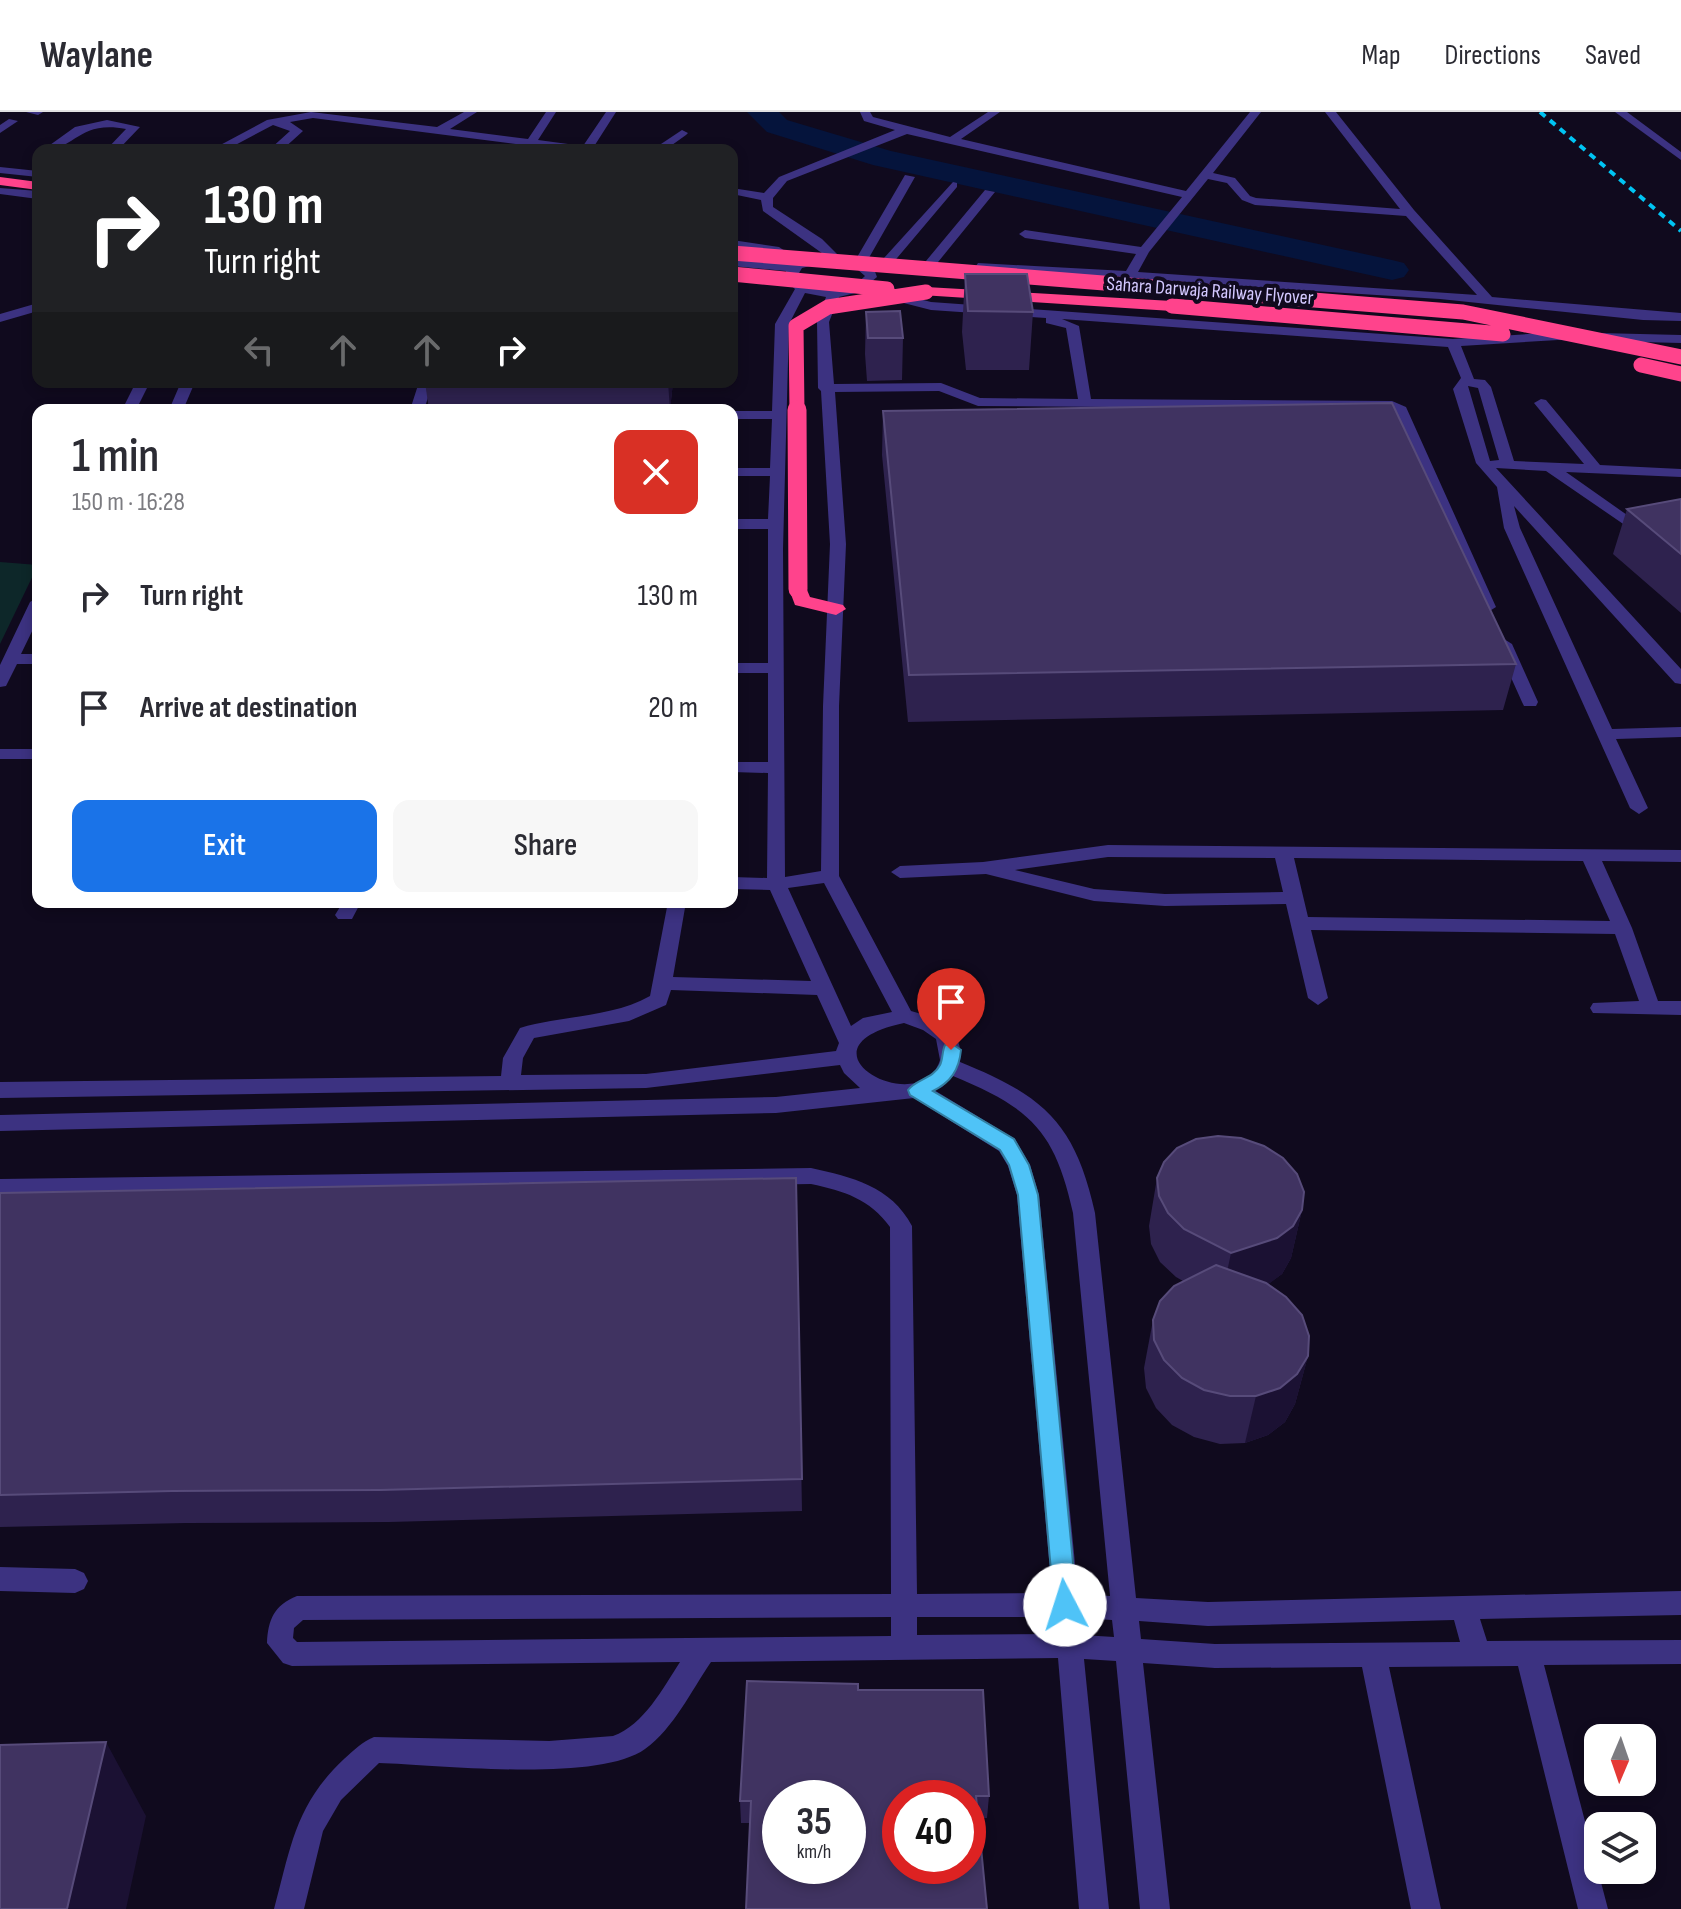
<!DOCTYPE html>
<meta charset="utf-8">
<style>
body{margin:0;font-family:"Sofia Sans Condensed",sans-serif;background:#f7f7f7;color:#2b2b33;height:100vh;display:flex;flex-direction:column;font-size:30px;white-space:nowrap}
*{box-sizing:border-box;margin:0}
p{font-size:26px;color:#7c7c81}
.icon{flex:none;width:44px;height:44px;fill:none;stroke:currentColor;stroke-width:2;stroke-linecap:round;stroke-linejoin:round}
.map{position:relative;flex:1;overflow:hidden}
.panel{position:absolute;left:32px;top:292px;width:706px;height:504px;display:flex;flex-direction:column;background:#fff;border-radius:16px;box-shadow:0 4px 12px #0003}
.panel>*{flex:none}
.top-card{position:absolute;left:32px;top:32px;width:706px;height:244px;border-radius:16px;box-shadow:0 4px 12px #0003;background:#202124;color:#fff;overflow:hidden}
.needle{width:52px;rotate:182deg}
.controls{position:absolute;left:1584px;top:1612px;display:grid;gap:16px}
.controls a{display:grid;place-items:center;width:72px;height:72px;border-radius:16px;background:#fff;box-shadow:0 4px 12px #0003;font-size:40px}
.speed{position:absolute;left:762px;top:1668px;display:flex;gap:16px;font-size:40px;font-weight:700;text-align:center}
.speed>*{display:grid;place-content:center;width:104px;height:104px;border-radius:50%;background:#fff;box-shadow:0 4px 12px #0003;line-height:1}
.speed small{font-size:20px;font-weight:400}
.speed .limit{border:12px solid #d22;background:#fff;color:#111}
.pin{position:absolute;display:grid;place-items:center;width:68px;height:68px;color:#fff;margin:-82px -34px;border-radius:50% 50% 50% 0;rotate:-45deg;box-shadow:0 0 8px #0007}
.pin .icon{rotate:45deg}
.me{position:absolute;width:88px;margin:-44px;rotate:355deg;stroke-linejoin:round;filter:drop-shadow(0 0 6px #0008)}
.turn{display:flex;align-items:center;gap:28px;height:168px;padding:0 40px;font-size:36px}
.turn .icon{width:104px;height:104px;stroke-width:2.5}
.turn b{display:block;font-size:56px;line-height:68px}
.lanes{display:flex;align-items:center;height:76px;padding:0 40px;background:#0003;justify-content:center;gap:40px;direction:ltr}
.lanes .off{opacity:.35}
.round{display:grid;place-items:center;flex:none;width:84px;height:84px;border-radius:16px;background:#f7f7f7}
.head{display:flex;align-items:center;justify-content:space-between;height:136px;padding:0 40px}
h1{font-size:48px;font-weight:600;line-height:60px}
.button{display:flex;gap:16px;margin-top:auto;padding:16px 40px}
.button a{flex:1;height:92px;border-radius:16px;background:#1a73e8;color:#fff;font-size:32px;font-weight:600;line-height:92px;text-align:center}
.button a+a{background:#f7f7f7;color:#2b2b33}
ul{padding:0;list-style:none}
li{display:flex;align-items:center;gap:24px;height:112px;padding:0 40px}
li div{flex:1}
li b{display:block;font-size:30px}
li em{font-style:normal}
header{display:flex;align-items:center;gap:48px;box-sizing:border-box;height:112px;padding:0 40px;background:#fff;border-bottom:2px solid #e1e1e2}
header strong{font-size:38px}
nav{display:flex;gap:44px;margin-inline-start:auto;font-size:28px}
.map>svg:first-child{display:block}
.green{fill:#0d2729}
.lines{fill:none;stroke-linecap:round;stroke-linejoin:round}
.river{fill:#05143c;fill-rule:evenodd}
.minor{fill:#3c3281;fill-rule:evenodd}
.highway{fill:#ff438c;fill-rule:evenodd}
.rail{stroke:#00c4f3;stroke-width:4;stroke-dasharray:7 6;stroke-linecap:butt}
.highway-bridge-far1{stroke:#ff438c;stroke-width:15}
.highway-bridge{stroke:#ff438c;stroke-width:19}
.wall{fill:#2e224e}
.shaded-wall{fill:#1b1133}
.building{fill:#403361;stroke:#574b7a;stroke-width:2;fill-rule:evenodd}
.route{fill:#4fc3f7;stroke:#337fa1;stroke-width:2}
.labels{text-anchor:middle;stroke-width:8;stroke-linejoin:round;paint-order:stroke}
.far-street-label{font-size:20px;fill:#d3c8ff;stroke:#100a1e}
</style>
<header>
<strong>Waylane</strong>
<nav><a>Map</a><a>Directions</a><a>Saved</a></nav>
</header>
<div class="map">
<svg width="1681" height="1797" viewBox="0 0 1681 1797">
<rect width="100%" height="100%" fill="#100a1e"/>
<!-- green -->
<path class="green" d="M0,450L38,453L0,532Z"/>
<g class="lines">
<!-- river -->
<path class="river" d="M747,0H779L787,8L891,39L1392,148L1404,151L1409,158L1404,165L1392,168L873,53L767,20Z"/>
<!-- minor -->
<path class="minor" d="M26,0H43L38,3Z
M311,0L437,15L464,0H477L450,17L528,27L546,0H556L538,28L583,34L606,0H616L593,36L595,38H562L313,6L290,10L303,19L282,38H269L290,19L273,13L226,38H211L267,8Z
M860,0H870L873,5L950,25L988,0H1000L961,27L1186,79L1250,0H1261L1213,61L1235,66L1250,84L1256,86L1400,97L1325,0H1336L1414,98L1492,185L1681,201V209L1643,208L1440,187L982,158L976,154L978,151L1126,159L1136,142L1025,126L1019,122L1025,118L1141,135L1182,85L907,22L787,69L773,86V95L822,127L841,146L835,150L827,145L826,150L802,156L796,166C816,181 847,183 865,164L849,150L856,147L905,63L915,65L866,151L874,157L877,165L859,180L839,185L829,210L834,272L941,271L980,286L1078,287L1066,216L1046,211V206L931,198L884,186V180L888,179L931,190L1453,227L1558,220L1681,223V231L1558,228L1461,234L1474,267L1485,268L1491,275L1514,349L1584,352L1534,291L1541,287L1546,288L1600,353L1681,357V365L1566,360L1637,410V416L1632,418L1546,359L1496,356L1681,557V572L1675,571L1514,394L1520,416L1612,617L1681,615V625L1616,627L1648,696L1639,702L1630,696L1504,416L1497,375L1476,351L1453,277L1461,266L1448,235L1062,207L1079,214L1091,287L1392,289L1406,295L1496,495L1488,500L1480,495L1395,300L1389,297L978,294L939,279L835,280L846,432L839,594V764L911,899C937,906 965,918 960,950C1044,984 1075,1011 1095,1101L1136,1486L1208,1490L1681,1479V1503L1480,1507L1487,1529L1681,1528V1552L1544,1553L1608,1797H1578L1518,1554L1389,1555L1441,1797H1411L1362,1555L1215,1556L1143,1551L1170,1797H1140L1116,1549L1084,1547L1109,1797H1079L1058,1546L711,1550C691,1579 674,1616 645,1637C598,1671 440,1653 379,1651L341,1688L323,1719L304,1797H274C291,1735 295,1693 344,1647C354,1638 362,1630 374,1625L549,1629L613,1624C644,1613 663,1576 680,1550L292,1554L283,1551L267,1531C268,1508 274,1493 297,1484L891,1482L890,1115C870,1087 844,1079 811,1072L0,1083V1067L811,1056C852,1065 891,1074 912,1114L917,1482L1052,1481L1017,1083L1008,1054L999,1039L914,986L776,1001L0,1019V1003L776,985L860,976L844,961L840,953L646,976L0,986V970L501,964L503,946L520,916C562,903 611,906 650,884L668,790H686L673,865L811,869L770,778L732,777V765L767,766L768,661L732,660V650H768V561H732V551H768V417H732V407H768L770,364H732V356H770L772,307H732V299H772L775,212L795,177L784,167L786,159L732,154V146L792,152L826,144L763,99L761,88L732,82V76L764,81L779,65L895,18L864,9ZM1208,67L1227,71L1242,88L1255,93L1406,104L1477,183L1138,160L1149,140ZM805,181L826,185L817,210L818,276L821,279L830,432L823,594L821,759L785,765L783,437L789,212ZM1468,274L1478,276L1499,348L1490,349ZM824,771L892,900L863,906L851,914L788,776ZM671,878L817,883L839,931L836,939L646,962L521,963L523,946L534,926L629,909L666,893ZM904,911L923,918L936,927L940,948C921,1010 787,936 904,911ZM953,964C1031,996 1055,1019 1073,1101L1110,1484L1078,1482L1039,1083L1030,1053L1015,1027L934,978L942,975ZM891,1505V1524L297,1530L293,1526L294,1516L303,1508ZM917,1505H1054L1055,1522L917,1523ZM1080,1506L1112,1508L1114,1525L1082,1523ZM1454,1508L1460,1530L1215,1532L1141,1527L1139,1509L1208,1514Z
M1615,0H1627L1681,40V48Z
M9,7L18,9L0,21V13Z
M107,8L140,15L118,38H106L126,17C78,8 76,38 43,38L75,15Z
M682,18L688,21L686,23L665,38H652Z
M0,55L38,59V65L0,61Z
M953,70L957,71V75L892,152H884V146Z
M0,76L38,79V87L0,82Z
M985,78L995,80L934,155H926V149Z
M732,128L779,135L785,139L779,143L732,136Z
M38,191V199L0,210V202Z
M136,270H150L136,298H122Z
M181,270H195L183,298H169Z
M419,270H433L424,298H410Z
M38,485V507L21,542H38V552H17L6,574L0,575V553L30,490Z
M1504,527L1512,532L1538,590L1536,594H1524L1522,590L1496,532Z
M0,637H38V647H0Z
M1108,733L1681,738V750L1602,749L1632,816L1658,889H1681V903L1593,901L1590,896L1593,891L1639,889L1615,822L1311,818L1328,886L1318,893L1308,886L1286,792L1165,794L1094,789L986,762L900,766L891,760L900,754L983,750ZM1108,745L1275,746L1283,780L1165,782L1094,777L1015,758ZM1294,746L1583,749L1610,809L1308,805Z
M343,790H361L352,807H338L335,803Z
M0,1455L75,1457L84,1461L88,1469L84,1477L75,1481L0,1479Z"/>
<!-- highway -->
<path class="highway" d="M0,65L38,70V78L0,73Z
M926,175L1172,189L1180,194L1172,199L921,183V177Z
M798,471L805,473L810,485L843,493L846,497L836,503L795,493L789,477Z"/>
<!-- rail -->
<path class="rail" d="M1540,0L1681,119"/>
<!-- highway-bridge-far1 -->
<path class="highway-bridge-far1" d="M732,141L1463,200L1681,245
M732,162L887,177
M1172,194L1503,222
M1641,253L1681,262
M797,300L796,214L828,195L926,180"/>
<!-- highway-bridge -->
<path class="highway-bridge" d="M797,298L798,477"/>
</g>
<!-- wall -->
<path class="wall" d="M965,162L1033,200L1029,258H966L962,220Z
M866,200L903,226L902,268L867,269L865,242Z
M425,270H673L670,298H429Z
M883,299L1516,552L1503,598L908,610L882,343Z
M1681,387V501L1613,442L1627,397Z
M796,1066L802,1399L389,1410L186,1411L0,1415V1081Z
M1157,1066L1302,1098L1291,1146L1282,1162L1268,1172L1308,1244L1295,1292L1285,1310L1268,1323L1245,1331L1220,1332L1194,1325L1172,1313L1156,1296L1146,1276L1144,1256L1153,1208L1183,1169L1176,1165L1160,1150L1151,1132L1149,1114Z
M989,1684L987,1706L750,1711H741L740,1689Z"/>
<!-- shaded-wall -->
<path class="shaded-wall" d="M668,270H673L670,298Z
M1302,1098L1291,1146L1282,1162L1266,1174L1221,1189L1231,1141Z
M1308,1244L1295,1292L1285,1310L1268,1323L1245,1331L1256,1284Z
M106,1630L146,1704L126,1797H67Z"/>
<!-- building -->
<path class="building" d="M965,162H1027L1033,200L968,199Z
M900,199L903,226H868L866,200Z
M1392,291L1516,552L909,563L883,299Z
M1681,387V442L1627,397Z
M1218,1024L1241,1026L1264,1034L1283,1046L1297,1062L1304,1080L1302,1098L1293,1114L1277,1126L1231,1141L1184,1117L1168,1101L1159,1084L1157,1066L1164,1050L1177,1036L1196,1027Z
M796,1066L802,1367L380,1378L172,1379L0,1383V1081Z
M1216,1153L1266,1171L1286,1185L1302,1203L1309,1224L1308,1244L1297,1262L1280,1276L1256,1284H1230L1204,1278L1182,1266L1164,1248L1154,1228L1153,1208L1160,1189L1174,1174Z
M747,1569L858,1572V1578H983L989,1684H976L987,1797H746L751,1689H740ZM780,1686H848V1754H780ZM900,1686H968V1754H900Z
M106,1630L67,1797H0V1633Z"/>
<!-- route -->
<path class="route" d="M951,931L961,938C959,958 951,970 933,979L1014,1027L1029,1053L1038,1083L1077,1493L1074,1500L1065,1503L1057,1500L1054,1493L1018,1083L1009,1053L1000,1038L910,983L908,978C916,967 933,967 940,953C943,947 942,939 945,933Z"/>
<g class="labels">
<!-- far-street labels -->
<g class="far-street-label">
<text transform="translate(1210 178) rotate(4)" y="7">Sahara Darwaja Railway Flyover</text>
</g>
</g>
</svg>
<div class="controls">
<a><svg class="needle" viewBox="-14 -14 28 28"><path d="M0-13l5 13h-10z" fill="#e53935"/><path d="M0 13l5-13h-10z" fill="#7c7c81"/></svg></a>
<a><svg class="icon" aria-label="layers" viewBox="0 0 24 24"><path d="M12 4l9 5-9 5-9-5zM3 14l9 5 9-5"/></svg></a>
</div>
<div class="speed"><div>35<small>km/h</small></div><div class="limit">40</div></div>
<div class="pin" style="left:951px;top:938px;background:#d93025"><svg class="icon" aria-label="arrive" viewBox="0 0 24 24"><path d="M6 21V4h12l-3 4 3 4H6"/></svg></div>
<svg class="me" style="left:1065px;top:1493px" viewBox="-20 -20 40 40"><circle r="19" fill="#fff"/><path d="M0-13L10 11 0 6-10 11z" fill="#4fc3f7"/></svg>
<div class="top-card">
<div class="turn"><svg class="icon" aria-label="right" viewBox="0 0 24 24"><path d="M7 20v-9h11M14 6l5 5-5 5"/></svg><div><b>130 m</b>Turn right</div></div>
<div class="lanes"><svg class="icon off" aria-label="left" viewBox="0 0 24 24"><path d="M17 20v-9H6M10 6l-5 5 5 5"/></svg><svg class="icon off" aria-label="ahead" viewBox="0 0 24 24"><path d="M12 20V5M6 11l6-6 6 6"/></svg><svg class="icon off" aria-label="ahead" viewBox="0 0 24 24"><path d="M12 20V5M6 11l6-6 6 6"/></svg><svg class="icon" aria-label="right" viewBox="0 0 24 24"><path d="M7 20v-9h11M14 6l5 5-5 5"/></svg></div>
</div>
<section class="panel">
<div class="head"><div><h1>1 min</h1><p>150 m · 16:28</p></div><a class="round" style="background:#d93025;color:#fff"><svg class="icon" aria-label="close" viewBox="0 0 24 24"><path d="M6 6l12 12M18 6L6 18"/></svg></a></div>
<ul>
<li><svg class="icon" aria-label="right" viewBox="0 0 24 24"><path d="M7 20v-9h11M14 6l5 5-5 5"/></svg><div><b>Turn right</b></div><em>130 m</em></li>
<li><svg class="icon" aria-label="arrive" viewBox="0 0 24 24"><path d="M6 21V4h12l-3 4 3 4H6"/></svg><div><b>Arrive at destination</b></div><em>20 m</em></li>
</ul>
<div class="button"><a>Exit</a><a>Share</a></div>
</section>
</div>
